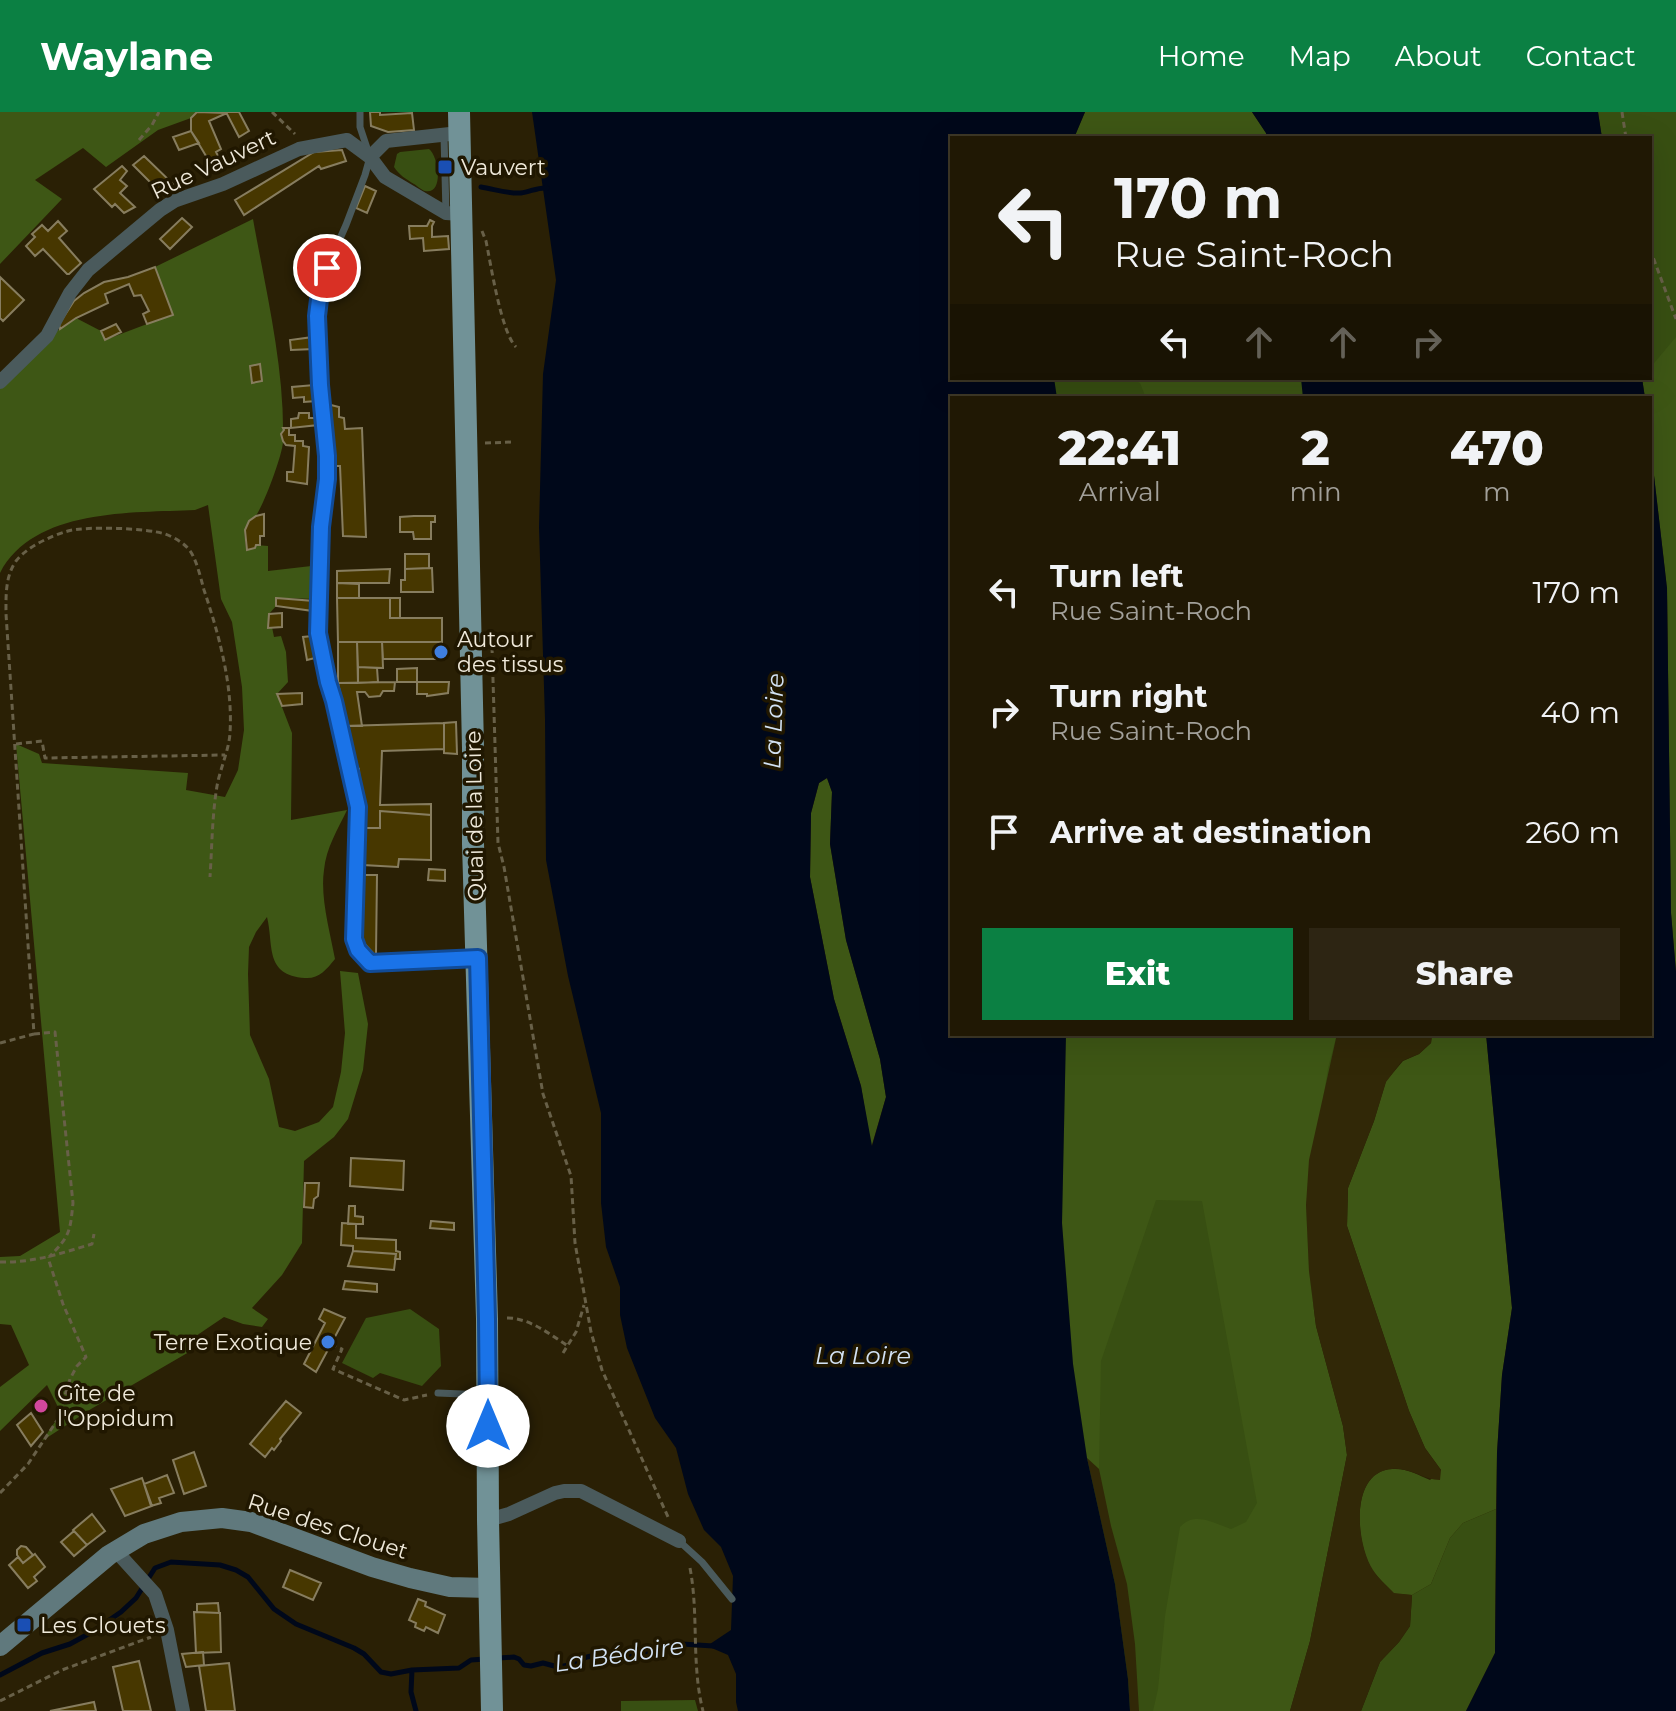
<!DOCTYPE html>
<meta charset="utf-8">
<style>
body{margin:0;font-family:Montserrat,sans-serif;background:#2d2513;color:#f1f3f6;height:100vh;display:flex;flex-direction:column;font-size:30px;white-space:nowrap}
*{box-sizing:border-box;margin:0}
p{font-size:26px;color:#a2a09a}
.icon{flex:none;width:44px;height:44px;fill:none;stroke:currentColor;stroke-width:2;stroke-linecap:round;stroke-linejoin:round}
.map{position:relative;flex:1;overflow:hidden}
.details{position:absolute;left:950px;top:284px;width:702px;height:640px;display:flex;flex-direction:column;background:#201804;border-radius:0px;box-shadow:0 8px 32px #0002,0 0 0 2px #3d3726}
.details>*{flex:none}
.guide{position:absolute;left:950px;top:24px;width:702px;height:244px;border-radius:0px;box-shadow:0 8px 32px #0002,0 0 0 2px #3d3726;background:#201804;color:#f1f3f6;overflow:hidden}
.pin{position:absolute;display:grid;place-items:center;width:68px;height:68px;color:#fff;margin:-34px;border:4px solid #fff;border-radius:50%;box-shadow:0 2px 8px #0007}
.me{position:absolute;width:88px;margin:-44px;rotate:0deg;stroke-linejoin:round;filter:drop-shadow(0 0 6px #0008)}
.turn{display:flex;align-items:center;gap:28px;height:168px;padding:0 32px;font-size:36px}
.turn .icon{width:104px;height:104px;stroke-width:2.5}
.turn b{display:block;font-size:56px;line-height:68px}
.lanes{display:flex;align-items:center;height:76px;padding:0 32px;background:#0003;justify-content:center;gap:40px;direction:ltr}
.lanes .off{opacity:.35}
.eta{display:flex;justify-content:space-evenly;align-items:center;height:136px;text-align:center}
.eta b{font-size:48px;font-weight:800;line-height:56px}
.action{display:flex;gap:16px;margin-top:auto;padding:16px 32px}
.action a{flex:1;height:92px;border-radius:0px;background:#0b8043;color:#fff;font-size:32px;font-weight:800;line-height:92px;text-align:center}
.action a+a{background:#2d2513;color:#f1f3f6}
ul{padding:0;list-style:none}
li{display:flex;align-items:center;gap:24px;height:120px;padding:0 32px}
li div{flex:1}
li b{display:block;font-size:30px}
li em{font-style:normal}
header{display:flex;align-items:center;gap:48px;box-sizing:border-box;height:112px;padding:0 40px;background:#0b8043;color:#fff}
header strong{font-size:38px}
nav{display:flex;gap:44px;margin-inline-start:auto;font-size:28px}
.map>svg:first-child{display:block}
.green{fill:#384f12}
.forest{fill:#3e5715}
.sand{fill:#312807}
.water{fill:#00081a;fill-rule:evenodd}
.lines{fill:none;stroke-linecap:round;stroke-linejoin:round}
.stream{stroke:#00081a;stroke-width:5}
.building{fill:#473700;stroke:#877d5f;stroke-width:2}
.path{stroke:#686048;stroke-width:3;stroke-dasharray:6 4;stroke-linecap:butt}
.lane{stroke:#4a5a5c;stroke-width:7}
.street{stroke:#4a5a5c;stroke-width:14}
.secondary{stroke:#60797d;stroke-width:20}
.primary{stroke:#719297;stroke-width:22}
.route-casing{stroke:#114b97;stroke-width:20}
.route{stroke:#1a73e8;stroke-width:14}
.transit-dot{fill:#1a4fb4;stroke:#201700;stroke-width:3}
.shop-dot{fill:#3f7fe0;stroke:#201700;stroke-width:3}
.hotel-dot{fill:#d1479c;stroke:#201700;stroke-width:3}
.labels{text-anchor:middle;stroke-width:7;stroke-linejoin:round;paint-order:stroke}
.street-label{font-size:22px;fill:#efe9da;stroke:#201700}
.poi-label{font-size:22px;fill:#efe9da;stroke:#201700;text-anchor:start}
.water-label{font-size:24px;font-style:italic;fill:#d3e3f5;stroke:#201700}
</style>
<header>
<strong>Waylane</strong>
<nav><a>Home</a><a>Map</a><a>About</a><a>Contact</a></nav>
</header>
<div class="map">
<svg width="1676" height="1599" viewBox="0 0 1676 1599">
<rect width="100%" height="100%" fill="#2a2005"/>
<!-- green -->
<path class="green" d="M1598,0H1676V581L1650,286V26H1602Z
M429,37C439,45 444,83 425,79C423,79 416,73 414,72C406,67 399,63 394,55L397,42L400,40Z
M998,266H1325V286H987Z
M977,922H1338L1277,1599H1065Z
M410,1197L439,1217L441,1254L422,1274L380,1261L373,1266L342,1251L366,1206Z
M1496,1397L1495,1541L1466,1599H1361L1380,1550L1399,1530L1410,1514L1412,1483L1431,1472L1450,1426L1463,1411Z
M695,1588L698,1599H621V1589Z"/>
<!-- forest -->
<path class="forest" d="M0,0H197L191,6L158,18L106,55L83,36L35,68L62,87L0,152Z
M1085,0H1252L1266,21L1267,26H1074Z
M253,107C266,180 285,256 283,330C282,344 264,393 255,405C251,410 246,412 245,419C244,424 246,432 246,437L255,436L256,433L268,434V459L320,453L319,487L277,486L276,494L269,502L268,515H272L274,525L281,524L286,540L288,570L277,582L292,621L291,708L347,698C338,717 326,736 324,758C320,785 330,820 335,847C326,858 319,867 305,866C264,863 274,833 267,805L256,820L249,835L248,862L250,923L269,967L279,1015L295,1019L319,1010L333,995L341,960L345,921L340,859L358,861L368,912L363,958L348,1007L334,1025L304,1049L302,1131L282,1163L252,1196L268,1207L262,1215L243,1212L224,1205L190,1228L189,1240L91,1297L42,1329L61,1301L47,1273L0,1319V1275L29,1253L11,1213L0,1212V1145L20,1144L60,1120L16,632L39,642L42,651L188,661L186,678L225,685L238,658L244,618L242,575L232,510L221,487L208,393L195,398C132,401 34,396 0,461V270L47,224L60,217L76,206L101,219L105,228L147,212L155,155Z
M1676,225V860L1671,801L1667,476L1650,329V286H1645L1642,266H1650V256Z
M1131,266H1301L1303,286H1146L1140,271Z
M827,666L832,680L830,732L846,828L880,947L886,985L871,1036L861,974L834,887L810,765L811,701L819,671Z
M1066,922H1337L1328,956L1306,1093L1309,1159L1316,1214L1343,1314L1347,1343L1310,1529L1290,1599H1153L1158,1577L1165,1504L1180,1415C1195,1399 1213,1411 1231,1417L1246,1410L1257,1391L1202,1089L1156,1088L1101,1249L1099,1357L1087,1346L1073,1252L1062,1111Z
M1432,922H1486L1512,1196L1502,1263L1497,1341L1496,1397L1463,1411L1450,1426L1431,1472L1412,1483L1394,1482C1387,1474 1378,1466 1372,1458C1356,1432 1349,1358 1393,1357C1406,1356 1419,1363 1430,1368L1441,1358L1425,1336L1409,1299L1347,1114L1348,1076L1374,1009L1386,969L1403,949L1419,942L1431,931Z"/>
<!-- sand -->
<path class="sand" d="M1337,922H1432L1431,931L1419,942L1402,949L1386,970L1374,1009L1348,1076L1347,1114L1409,1299L1425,1336L1441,1358L1440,1368C1424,1368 1409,1355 1392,1357C1349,1360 1356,1432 1373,1458C1378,1466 1387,1474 1394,1481L1412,1483L1410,1514L1399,1530L1380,1550L1361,1599H1290L1310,1529L1347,1343L1343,1314L1316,1214L1309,1159L1306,1093L1309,1048Z
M1087,1346L1099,1357L1111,1414L1127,1472L1135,1532L1139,1599H1130L1128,1567L1115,1472Z"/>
<!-- water -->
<path class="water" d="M532,0H1085L1074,26H952V266H1054L1057,286H952V922H1066L1062,1111L1073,1252L1087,1346L1115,1472L1128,1567L1130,1599H738L736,1590V1562L728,1543L707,1534L731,1518L733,1464L721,1435L704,1418L688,1382L676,1336L655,1306L627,1236L620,1203V1175L606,1135L601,1091V1001L568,864L546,748L545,607L539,415L543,262L556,168ZM827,666L832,680L830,732L846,828L880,947L886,985L872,1034L861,974L834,887L810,765L811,701L819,671Z
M1252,0H1598L1602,26H1267L1266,21Z
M1301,266H1642L1645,286H1303Z
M1650,329L1667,476L1671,801L1676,860V1599H1466L1495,1541L1497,1341L1502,1263L1512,1196L1486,922H1650Z"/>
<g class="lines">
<!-- stream -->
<path class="stream" d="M481,75C494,77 508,82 521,81C530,80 538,75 547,76
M499,1546L514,1545L519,1547L524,1553L531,1554L543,1551L558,1555L569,1553L587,1545L599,1542L622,1544L643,1541L663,1534L682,1532L713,1534
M412,1558L411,1580L416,1599
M0,1563L42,1541L70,1532L92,1520L121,1500L136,1486L155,1456L171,1450L220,1453L236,1458L248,1465L274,1497L296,1512L354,1536L364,1542L381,1560L391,1562L412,1558L459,1556L471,1548L485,1547"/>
</g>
<!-- building -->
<path class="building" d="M197,0L227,1L209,9L221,37L216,40L221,50L212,54L191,19V6Z
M226,0H239L249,19L239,25Z
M370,0H380V3L412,1L414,18L388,20L371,14Z
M191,19L199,31L179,38L173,25Z
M342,38L346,49L321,57L319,54L244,103L235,88L314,40Z
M144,44L173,72L160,80L133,53Z
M122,54L127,59L120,68L127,74L120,81L135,95L124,101L115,92L112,95L94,77Z
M365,74L376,79L367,101L356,96Z
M182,106L192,115L170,137L160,127Z
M430,108L434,110L432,114V125L448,124L449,137L424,139L423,126L410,127L409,114H427Z
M58,109L67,119L59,126L81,151L69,162H67L43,137L35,144L26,134L35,125L32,122L42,113L48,119Z
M155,155L173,203L147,212L143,202L149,199L141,183L134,184L129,172L105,182L108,191L76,206L60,217L59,212L74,189L84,181L104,170L128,165Z
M0,165L24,188L3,209L0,206Z
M116,212L121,220L105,228L101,219Z
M313,225L314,237L291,238L290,228Z
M260,252L262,269L252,271L250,254Z
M314,273L316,289L304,290V285L293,286L292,275Z
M327,292L339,295V305L344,306L345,317L362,316L366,425L343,424L340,354H331L330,317L328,316Z
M299,301H309V306H318V313L291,316V307L298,306Z
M283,316H289V323H295V329H303V334L309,335L307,372L287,369V360H293L295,334L286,333L283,329L281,322L284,318Z
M264,402V424H260V433H256L255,436L247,438L245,418L249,409L256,404Z
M414,404H435V410H431V427H414L413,420H400V405Z
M405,442H429V456L405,457Z
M432,456L433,480H401V468H405V457Z
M390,457L389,471H337V459Z
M337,471L359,472V486H337Z
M276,486L314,489L313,499L276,494Z
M337,486H390V506H442V530H338Z
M390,486H400V506H390Z
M282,501V515L268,516L269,502Z
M312,524L315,546L307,548L303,525Z
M338,530H357L358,571H338Z
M357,530H382L383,556L358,555Z
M382,530H442L443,547H383Z
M358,555L377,556L378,570L358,571Z
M417,556V570H397V557Z
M395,570L394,579H383L380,584L369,585L365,580H357L362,614H344V598L338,571Z
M417,570H449L448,581L427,584V582H417Z
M302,581V592L282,594L277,582Z
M456,610L457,642L444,641V611Z
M444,611V637L382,639L380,693L431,692V703L380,699V716H365V686H360L359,657L352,658L344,614Z
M380,699L431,703V748L399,747L398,755L363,753L365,716H380Z
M429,757L445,758V769L428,768Z
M362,763H377L376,842H374L359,826Z
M351,1046L404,1049L403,1078L350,1074Z
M305,1071H319L318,1084L314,1087L313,1096L304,1095Z
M349,1094H355V1104L363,1105V1112H348Z
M431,1109L454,1111V1118L430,1116Z
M342,1111L356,1112V1126L396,1128V1139L400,1140V1147H395L396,1142L353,1139V1134L341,1133Z
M353,1139L396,1142L394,1158L348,1154Z
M345,1169L377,1172V1180L343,1177Z
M324,1197L345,1206L316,1260L304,1252L325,1211L319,1207Z
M286,1289L301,1301L280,1327L281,1329L274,1338L272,1336L265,1345L250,1332Z
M451,1299L459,1300L462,1306H471L472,1320L449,1316L448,1304L451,1303Z
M31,1301L43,1320L31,1334L17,1313Z
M194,1340L206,1374L184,1382L173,1348Z
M167,1363L174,1381L159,1386L161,1391L151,1394L144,1372Z
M142,1366L152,1394L125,1404L111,1377Z
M92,1402L105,1419L87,1433L73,1418Z
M74,1419L87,1433L74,1444L61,1430Z
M21,1434L26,1435L33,1443L23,1451L17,1443V1438Z
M35,1442L45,1455L34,1465L37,1469L28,1476L9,1453L18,1445L23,1451Z
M290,1458L321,1471L313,1488L283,1475Z
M418,1487L426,1490L425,1494L445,1503L438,1521L426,1515L424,1519L415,1515L416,1511L409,1508Z
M218,1491L219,1501L197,1500V1492Z
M194,1500L220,1501L221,1540L196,1541Z
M203,1540L204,1553L186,1555L182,1542Z
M139,1549L151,1599H123L113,1555Z
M229,1551L235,1599H206L199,1554Z
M94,1590L96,1599H50Z"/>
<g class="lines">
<!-- path -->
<path class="path" d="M272,0L295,22
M1622,0L1626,26
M139,28L152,13L159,0
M482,119L486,129C491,153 501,220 516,235
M1650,137L1676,207
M485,331L513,330
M492,535L498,731L504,755L543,982L571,1064L575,1131L591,1220L602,1258L668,1405
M16,632L42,629L45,646L225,643
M34,922L55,920L73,1091C70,1120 70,1124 49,1145
M0,931L34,922L6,502C6,484 5,465 16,449C28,434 51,424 68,419C86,414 147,416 165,422C176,426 188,433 193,444C198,454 201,467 204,478C219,523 233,573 230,621C229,638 220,657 217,674C212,704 212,735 210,765
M0,1150C33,1151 62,1141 92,1132L94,1122
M507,1206C530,1206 549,1222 568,1234
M331,1232L342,1237L333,1257L404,1288L427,1283
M563,1241L576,1220L584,1193
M0,1381L28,1352L58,1307L70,1267L77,1254L86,1245L63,1192L49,1149V1145
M690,1456C699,1503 691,1552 703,1599
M0,1589L62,1558L151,1525"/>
<!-- lane -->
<path class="lane" d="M360,0V15L370,45L365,63L346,113L327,156L320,179L317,204L320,273L327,344V367L321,415L318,521L328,570L334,589L358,695L354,827L358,838L370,851L472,847
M444,24L446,101
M438,1281L486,1283
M679,1429L702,1450L732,1487"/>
<!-- street -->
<path class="street" d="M370,45L386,29L459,21
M0,270L47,224L70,181L88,158L160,98L174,89L223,72L299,37L347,28L370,45L385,65L446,101L461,102
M488,1408L509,1402L555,1381L564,1379H581L679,1429
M116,1439L155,1482L167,1518L183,1599"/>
<!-- secondary -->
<path class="secondary" d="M0,1534L109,1443L144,1422L181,1410L222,1406L251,1410L372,1455L410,1466L450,1475L489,1476"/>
<!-- primary -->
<path class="primary" d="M459,0L473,636V732L487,1207L488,1408L492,1599"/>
</g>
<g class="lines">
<defs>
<path id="route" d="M327,156L320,179L317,204L320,273L327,344V367L321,415L318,521L328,570L334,589L358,695L354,827L358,838L370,851L478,846L487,1207L488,1314"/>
</defs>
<!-- route casing -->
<use href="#route" class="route-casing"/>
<!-- route -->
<use href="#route" class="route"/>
</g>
<!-- markers -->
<g class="transit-dot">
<rect x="437" y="47" width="16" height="16" rx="4"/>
<rect x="16" y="1505" width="16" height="16" rx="4"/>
</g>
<g class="shop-dot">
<circle cx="441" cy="540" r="8"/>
<circle cx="328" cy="1230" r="8"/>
</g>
<circle class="hotel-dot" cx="41" cy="1294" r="8"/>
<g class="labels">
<!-- street labels -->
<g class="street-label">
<text transform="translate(213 52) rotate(-25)" y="8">Rue Vauvert</text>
<text transform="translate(474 704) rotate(-91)" y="8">Quai de la Loire</text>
<text transform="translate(328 1414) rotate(18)" y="8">Rue des Clouet</text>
</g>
<!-- poi labels -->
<g class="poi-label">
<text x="461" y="63">Vauvert</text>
<text x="457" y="535">Autour<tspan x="457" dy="25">des tissus</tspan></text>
<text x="312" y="1238" text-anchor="end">Terre Exotique</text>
<text x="57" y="1289">Gîte de<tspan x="57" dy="25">l'Oppidum</tspan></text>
<text x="40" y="1521">Les Clouets</text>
</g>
<!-- water labels -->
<g class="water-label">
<text transform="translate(774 609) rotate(-88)" y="8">La Loire</text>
<text x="863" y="1252">La Loire</text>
<text transform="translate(619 1543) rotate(-8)" y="8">La Bédoire</text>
</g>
</g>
</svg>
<div class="pin" style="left:327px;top:156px;background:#d93025"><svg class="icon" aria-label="arrive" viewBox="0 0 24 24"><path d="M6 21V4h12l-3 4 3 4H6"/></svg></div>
<svg class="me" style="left:488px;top:1314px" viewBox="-20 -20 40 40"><circle r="19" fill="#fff"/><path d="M0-13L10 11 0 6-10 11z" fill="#1a73e8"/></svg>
<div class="guide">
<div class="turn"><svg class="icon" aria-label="left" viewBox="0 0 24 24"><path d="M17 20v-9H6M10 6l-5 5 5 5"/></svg><div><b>170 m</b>Rue Saint-Roch</div></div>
<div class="lanes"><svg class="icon" aria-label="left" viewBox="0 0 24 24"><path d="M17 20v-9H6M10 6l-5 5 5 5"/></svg><svg class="icon off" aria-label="ahead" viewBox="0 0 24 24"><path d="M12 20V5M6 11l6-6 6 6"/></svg><svg class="icon off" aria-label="ahead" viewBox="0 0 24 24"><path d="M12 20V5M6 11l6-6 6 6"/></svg><svg class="icon off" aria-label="right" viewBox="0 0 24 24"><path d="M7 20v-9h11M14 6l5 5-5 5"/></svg></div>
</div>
<section class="details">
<div class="eta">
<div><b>22:41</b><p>Arrival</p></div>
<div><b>2</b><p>min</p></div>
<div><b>470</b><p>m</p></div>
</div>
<ul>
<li><svg class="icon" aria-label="left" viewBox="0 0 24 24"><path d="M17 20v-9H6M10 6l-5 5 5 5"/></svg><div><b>Turn left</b><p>Rue Saint-Roch</p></div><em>170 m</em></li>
<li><svg class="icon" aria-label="right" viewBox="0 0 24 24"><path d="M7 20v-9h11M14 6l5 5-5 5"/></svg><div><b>Turn right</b><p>Rue Saint-Roch</p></div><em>40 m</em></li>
<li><svg class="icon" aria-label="arrive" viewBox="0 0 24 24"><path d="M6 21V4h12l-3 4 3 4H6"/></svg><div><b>Arrive at destination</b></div><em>260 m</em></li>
</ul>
<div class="action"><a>Exit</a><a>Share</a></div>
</section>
</div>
